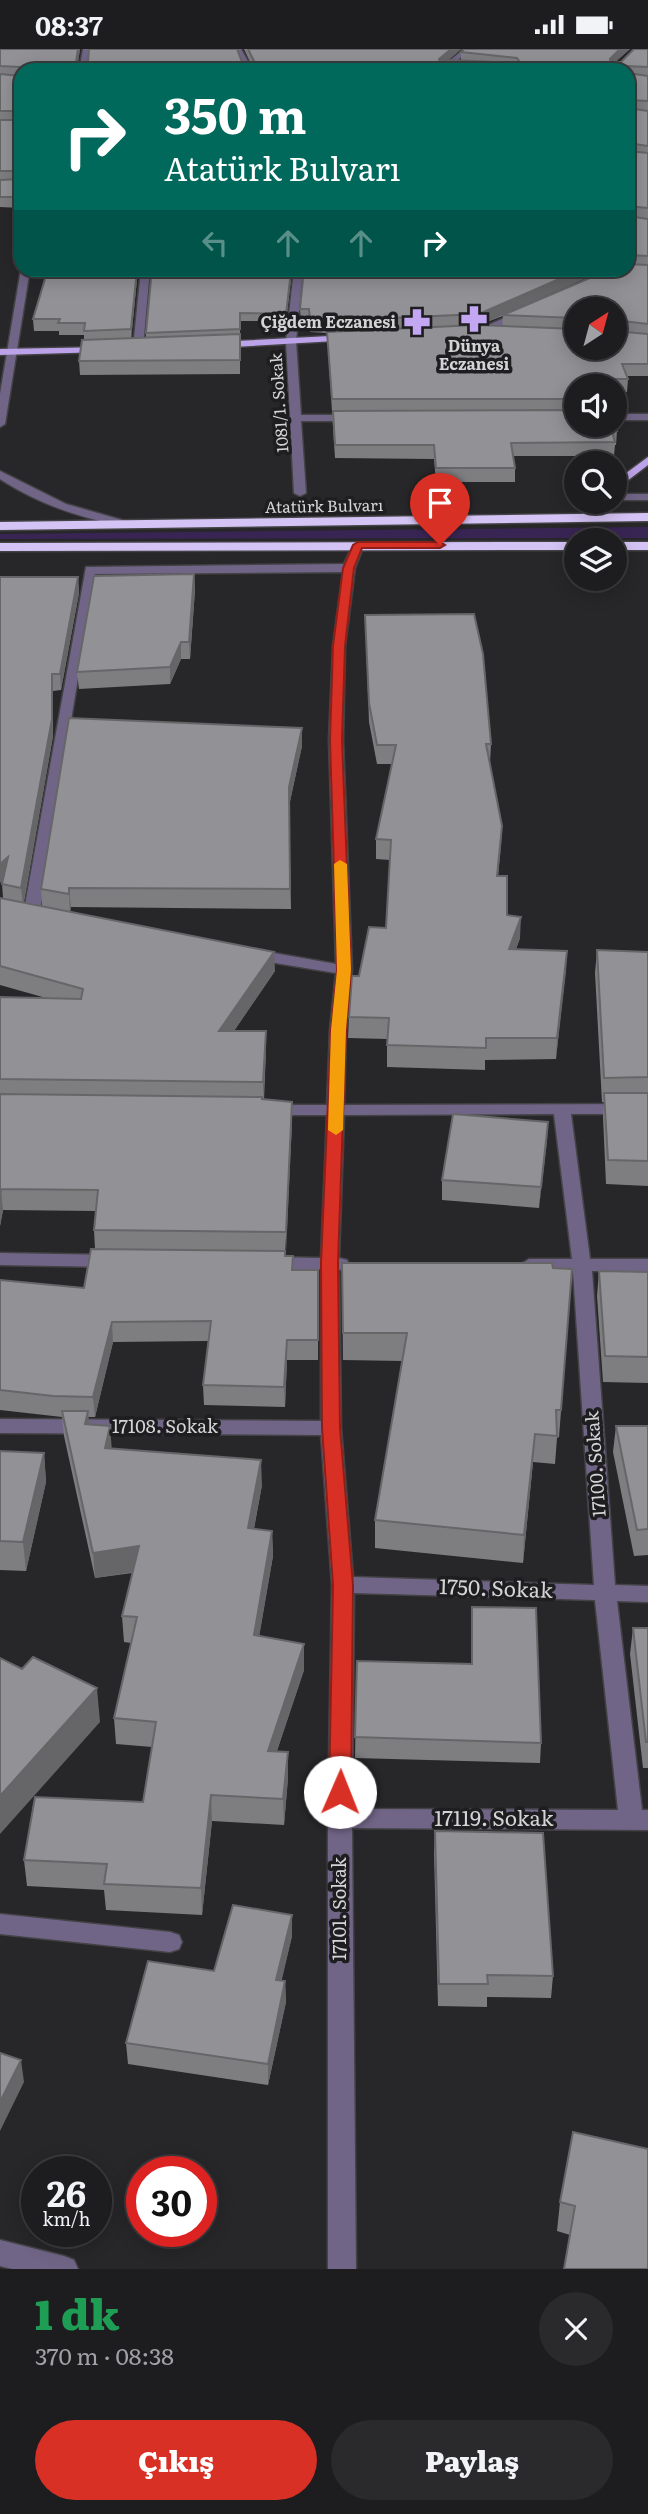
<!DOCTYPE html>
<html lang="tr">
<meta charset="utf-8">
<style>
body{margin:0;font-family:Literata,serif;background:#2a292c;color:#f1f3f6;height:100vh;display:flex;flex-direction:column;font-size:26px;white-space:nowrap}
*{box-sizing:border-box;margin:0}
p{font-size:23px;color:#a0a1a4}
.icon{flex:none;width:38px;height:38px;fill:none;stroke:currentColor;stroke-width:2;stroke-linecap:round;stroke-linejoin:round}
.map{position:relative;height:2220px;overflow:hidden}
.side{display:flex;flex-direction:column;background:#1d1c1f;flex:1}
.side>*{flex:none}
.top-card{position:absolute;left:14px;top:14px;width:621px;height:214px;border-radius:21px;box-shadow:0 4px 18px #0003,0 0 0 2px #3b3a3d;background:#00695c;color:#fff;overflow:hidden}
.needle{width:46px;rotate:36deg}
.controls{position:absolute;left:564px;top:248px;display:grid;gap:14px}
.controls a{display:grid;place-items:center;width:63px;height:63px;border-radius:50%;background:#1d1c1f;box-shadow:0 4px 18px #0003,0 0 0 2px #3b3a3d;font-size:35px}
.speed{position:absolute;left:21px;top:2107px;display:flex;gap:14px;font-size:35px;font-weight:700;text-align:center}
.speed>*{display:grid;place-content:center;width:91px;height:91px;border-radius:50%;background:#1d1c1f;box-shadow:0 4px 18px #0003,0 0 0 2px #3b3a3d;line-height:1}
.speed small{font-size:18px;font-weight:400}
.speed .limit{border:10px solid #d22;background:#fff;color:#111}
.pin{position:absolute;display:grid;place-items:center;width:60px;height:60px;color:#fff;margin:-72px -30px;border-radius:50% 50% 50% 0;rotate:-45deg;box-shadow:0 0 7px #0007}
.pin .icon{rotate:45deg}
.me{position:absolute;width:77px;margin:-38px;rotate:1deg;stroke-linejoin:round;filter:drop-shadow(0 0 5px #0008)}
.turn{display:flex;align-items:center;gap:24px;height:147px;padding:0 35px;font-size:32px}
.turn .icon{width:91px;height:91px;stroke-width:2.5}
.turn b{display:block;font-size:49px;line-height:60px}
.lanes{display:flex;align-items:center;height:66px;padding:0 35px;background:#0003;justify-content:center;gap:35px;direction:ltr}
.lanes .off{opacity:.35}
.round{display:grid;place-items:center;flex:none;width:74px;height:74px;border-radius:37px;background:#2a292c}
.head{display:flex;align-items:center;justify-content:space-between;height:119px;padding:0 35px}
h1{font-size:42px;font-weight:800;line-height:52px;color:#1e9e55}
.action{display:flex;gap:14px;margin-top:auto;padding:14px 35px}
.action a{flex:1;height:80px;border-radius:42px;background:#d93025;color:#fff;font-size:28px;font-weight:800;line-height:80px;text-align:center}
.action a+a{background:#2a292c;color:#f1f3f6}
.status{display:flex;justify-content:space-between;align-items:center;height:49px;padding:0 35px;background:#1d1c1f;direction:ltr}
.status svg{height:19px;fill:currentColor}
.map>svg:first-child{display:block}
.green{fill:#392554}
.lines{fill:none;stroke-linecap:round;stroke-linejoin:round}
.minor-casing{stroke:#434245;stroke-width:3}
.major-casing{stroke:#434245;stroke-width:3}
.highway-casing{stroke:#434245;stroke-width:3}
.minor{fill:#716587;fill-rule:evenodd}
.major{fill:#bca2e8;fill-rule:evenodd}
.highway{fill:#d4c3f5;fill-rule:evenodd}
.wall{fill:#7e7d80;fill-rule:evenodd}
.shaded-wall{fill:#666668}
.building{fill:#929195;stroke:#666668;stroke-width:2}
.route{fill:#d93025;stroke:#8d1f18;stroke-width:2}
.slow{fill:#f59e0b}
.labels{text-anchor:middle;stroke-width:7;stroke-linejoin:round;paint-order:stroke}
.far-poi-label{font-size:16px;font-weight:bold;fill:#d4d4d6;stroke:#1e1d20;text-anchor:end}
.far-street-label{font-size:16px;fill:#d4d4d6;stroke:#1e1d20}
.street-label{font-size:18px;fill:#d4d4d6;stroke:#1e1d20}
.near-street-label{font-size:21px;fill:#d4d4d6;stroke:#1e1d20}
</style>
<div class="status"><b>08:37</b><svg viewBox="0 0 49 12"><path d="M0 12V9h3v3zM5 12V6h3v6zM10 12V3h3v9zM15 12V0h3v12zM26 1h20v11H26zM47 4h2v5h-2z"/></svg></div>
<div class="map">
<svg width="648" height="2220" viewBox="0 0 648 2220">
<rect width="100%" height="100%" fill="#272629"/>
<!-- green -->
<path class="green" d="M648,478V489L0,490V485Z"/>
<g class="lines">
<defs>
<path id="minor" d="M83,0H89L87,21H79Z
M235,0H241L253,21H245Z
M464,0H471L446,21H438Z
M21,220H30L5,375L0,378V345Z
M141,220H150L143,299L138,302L133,299Z
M294,220H303L296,292L301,366H355L360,369L355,372H301L306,444L300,447L294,444L286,292Z
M520,262L528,264L480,285L472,283Z
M614,365H648V371H614Z
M0,422L66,455L136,475L130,478C83,470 40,456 0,430Z
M614,445H648V451H614Z
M354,494L364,496L355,519L345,597L343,691L352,921L346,981L344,1056L648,1055V1065H571L590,1210H648V1222H592L615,1536L648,1537V1553L617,1552L642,1761H648V1781L352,1779L356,2220H328V1769L332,1536L321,1386L0,1384V1370L321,1372V1220H270L261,1214L270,1208L321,1209L327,1066H269L260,1061L269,1056H327L330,981L336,924L251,910L243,905L251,900L336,915L329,691L333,597L343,523L95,525L39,867L31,872L23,867L86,518L344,515ZM554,1065L572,1210H529L520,1216L529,1222H573L594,1536L353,1528L341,1379L339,1221L347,1219L349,1215L347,1211L339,1209L344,1066ZM354,1544L595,1551L618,1761L352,1760Z
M0,1204L113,1206L122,1212L113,1218L0,1216Z
M0,1865L170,1883L179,1886L182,1893L179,1900L170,1903L0,1885Z
M0,2191L64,2207L74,2211L78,2220H12L0,2217Z"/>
<path id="major" d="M349,286L354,289L352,291L216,299L211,296L216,293Z
M107,298L109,300L104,303L0,306V300Z
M648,408V416L614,442V433Z
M592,453H603L589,471H581L579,469Z"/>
<path id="highway" d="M648,464V472L0,481V473Z
M576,493V501L0,502V494Z
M614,493H648V501H614Z"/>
</defs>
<!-- minor casing -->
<use href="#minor" class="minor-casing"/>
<!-- major casing -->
<use href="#major" class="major-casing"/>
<!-- highway casing -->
<use href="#highway" class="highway-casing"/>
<!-- minor -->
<use href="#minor" class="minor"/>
<!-- major -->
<use href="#major" class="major"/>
<!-- highway -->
<use href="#highway" class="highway"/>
</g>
<!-- wall -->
<path class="wall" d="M0,0H80L78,13H250L244,0H461L447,12H461V3L464,0H630L615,13H621L648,0V327H627L628,330L627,343H614V338H576V376L617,382L616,396H615L614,407H513L515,419V433H436L434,410L335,409L327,284L310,283L309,272H301L300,260L516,261L628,220V21H21V159L0,158ZM576,261L614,299H576ZM503,267L502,277H480L487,273Z
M38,220H138L131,289L146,288V284L291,230L286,272H240V325L80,326L79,312L84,291V286H59V282H34L33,270L47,226H38Z
M194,525L195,541L190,610H181L170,635L79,640L77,623Z
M0,528H78L79,544L61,641L53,642V687L24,853L42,857L41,840L302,697L289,757L291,860L71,858L70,862L275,922L234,982H266V1002L264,1051L292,1073L285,1207L293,1221H318V1311H287L285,1358L204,1356L203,1336L208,1292L113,1293L95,1368H88L89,1376L112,1400L262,1436L254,1480L272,1482L273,1507L259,1587L304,1621L277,1702L288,1729L284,1776L212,1772L202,1866L106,1861L104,1841L27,1837L24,1811L143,1753L152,1698L116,1695L114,1669L131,1594L124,1593L122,1567L132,1524L95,1529L64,1387L62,1368L0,1361V1231L84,1239L95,1200L94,1181L96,1162L3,1161L0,1177V948L46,949L0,936V849H3L2,835Z
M365,566L491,695L490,714L502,777L498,827L507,866L520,889L516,900L567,902L556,1010L485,1011V1021L387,1018V990L348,989L349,968L359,927L386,879L390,811L376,810V790L392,715H377L369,673Z
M597,901L648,903V1137L606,1135L603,1068L604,1053H602L595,924Z
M548,1073L539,1159L442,1151V1131Z
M342,1214L572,1220L559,1388L557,1389L555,1415L533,1413L523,1514L375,1499V1471L402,1312L343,1311Z
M599,1222L648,1223V1334L603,1333L597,1247Z
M616,1377H648V1506L634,1507L613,1403Z
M0,1402L44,1404L46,1433L26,1522L0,1521Z
M472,1558L541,1694L540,1714L355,1709L357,1612L471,1615Z
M633,1579H648V1719H643L630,1605Z
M435,1782L553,1927L551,1949L487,1948V1958L438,1957L434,1805Z
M292,1866V1887L281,1932H285L286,1953L268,2036L128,2015L126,1994L214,1922Z
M648,2100L570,2186L557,2182L560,2153Z"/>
<!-- shaded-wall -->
<path class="shaded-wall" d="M78,0H80L77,21L76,13Z
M451,0H461L439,19V10Z
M620,0H630L609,19L610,10Z
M137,220H138L131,292V280Z
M582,220H607L478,277L479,265Z
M291,222V230L286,272V265Z
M194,525L195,541L190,610L189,593Z
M78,528L79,544L61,641L60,625Z
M181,593V610L170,635V618Z
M52,625L53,687L23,857L21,839Z
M302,679V697L289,757V738Z
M502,777L501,798L496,847L497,827Z
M8,808L10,826L0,834V815Z
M69,839L71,858L70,865L69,845Z
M521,868L520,889L508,921L509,900Z
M567,902L566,923L556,1010L557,989Z
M274,903L275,922L220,1002L219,982Z
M266,982V1002L263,1054V1033Z
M292,1053V1073L286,1204V1183Z
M548,1073L547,1093L539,1159L541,1138Z
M1,1140L3,1161L0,1177V1146Z
M112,1273L113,1293L95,1368L93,1348Z
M287,1291V1311L285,1358L284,1338Z
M88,1362L90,1387L85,1375Z
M110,1377L112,1402L105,1399Z
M535,1385L533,1413L523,1514L524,1486Z
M44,1404L46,1433L26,1522L23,1493Z
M261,1411L262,1436L249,1505L248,1479Z
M272,1482L273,1507L255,1612L254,1586Z
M139,1497L140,1522L95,1529L93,1504Z
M304,1595V1621L268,1728V1702Z
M97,1639L100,1673L0,1785V1747Z
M288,1703V1729L284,1776L283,1750Z
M211,1746L212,1772L202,1866L201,1839Z
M292,1866V1887L277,1952L276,1931Z
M285,1932L286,1953L268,2036V2015Z
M21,2011L24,2033L0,2082V2053Z"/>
<!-- building -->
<path class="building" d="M0,0H78L76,13H88L89,0H237L242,13L255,14L248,0H451L439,10L440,14L451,11L516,14L519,12L517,9L461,3L464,0H620L610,10V13H621L634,0H648V18L627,17L628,21H23L20,18L0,17Z
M628,24L648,27V52L628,51Z
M0,25L20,27L21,25V64L20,62H0Z
M628,59L648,62V97L628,94Z
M0,71H21V124L20,122H0Z
M628,102L648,104V159L628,157Z
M21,130V148H0V131Z
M628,167L648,170V207L628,206Z
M628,215L648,216V275L615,271L614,274V261H576V269L503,266L611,220H628Z
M48,220H137L131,280L84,282L85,274H58L60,270H33Z
M152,220L291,222L286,265L240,264V280L146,284Z
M304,220H582L479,265L326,272L310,271L309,260H300Z
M477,276L576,280V299H614V282L648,285V315H622L628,330H603L605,338H576V350H332L327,283Z
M240,285V311L79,312L82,291Z
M576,361V376H614V371L617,382H612L615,393L511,394L515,419H436L434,396H335L333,362Z
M194,525L189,593H181L170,618L77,623L94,527Z
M0,528H78L60,625H52V670L21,839L2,835L8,808L0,815Z
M474,565L483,605L491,695H486L502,777L497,827H507V866L521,868L509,900L567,902L557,989H486V999L387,996L389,969L349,968L352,927H359L369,878L386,879L391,791L376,790L396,696H377L369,654L365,566Z
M69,669L302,679L289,738L290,840L69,839V845L41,840Z
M0,849L274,903L219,982H266L263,1033L0,1030V948L81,950L83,940L0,917Z
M597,901L648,903V1028L604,1029Z
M604,1044H648V1112L608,1111Z
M0,1045L262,1048V1050L292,1053L286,1183L94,1181L98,1141L1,1140L0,1146Z
M453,1065L548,1073L541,1138L442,1131Z
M91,1200L285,1202V1207H293L292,1221H318V1291H287L284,1338L203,1336L211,1272L112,1273L93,1348L53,1347L0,1341V1231L84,1239Z
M342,1214H552L553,1219L572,1220L561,1361H556L557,1387L535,1385L524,1486L375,1471L407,1284H343Z
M599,1222L648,1223V1308L605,1307Z
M62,1362H88L85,1375L110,1377L105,1399L261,1411L248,1479L272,1482L254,1586L304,1595L268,1702L288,1703L283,1750L211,1746L201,1839L104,1835L107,1815L24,1811L35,1748L143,1753L156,1673L114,1669L137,1568L122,1567L139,1497L93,1504Z
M616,1377H648V1480L637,1481Z
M0,1402L44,1404L23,1493L0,1492Z
M472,1558L536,1559L541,1694L355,1688L357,1612L472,1615Z
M633,1579H648V1693H646Z
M33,1608L97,1639L0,1747V1609L22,1620Z
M435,1782L543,1784L553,1927L487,1926L488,1935H439Z
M233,1856L292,1866L276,1931L285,1932L268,2015L126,1994L148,1912L214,1922Z
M0,2004L21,2011L0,2053Z
M573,2083L648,2100V2220H564L575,2157L560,2153Z"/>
<!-- route -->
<path class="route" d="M358,493H440L445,496L440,499H362L354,519L345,597L342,691L351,921L346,981L338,1214L340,1379L353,1536L351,1743L348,1749L340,1751L333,1749L329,1743L333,1536L322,1379L321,1214L331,981L337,921L330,691L333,597L343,519L353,496Z"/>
<!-- slow -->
<path class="slow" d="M340,811L347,815L351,921L346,981L343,1081L336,1086L328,1081L331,981L337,921L334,815Z"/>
<!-- icons -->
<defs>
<symbol id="pharmacy-bare" viewBox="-9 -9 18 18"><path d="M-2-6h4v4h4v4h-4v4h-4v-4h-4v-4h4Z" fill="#c3a7f2" stroke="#1e1d20" stroke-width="2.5" paint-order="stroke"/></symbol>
</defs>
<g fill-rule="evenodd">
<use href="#pharmacy-bare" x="455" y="251" width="38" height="38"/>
<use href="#pharmacy-bare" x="398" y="254" width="38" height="38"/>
</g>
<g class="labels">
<!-- far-poi labels -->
<g class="far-poi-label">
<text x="396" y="279">Çiğdem Eczanesi</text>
<text x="474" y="303" text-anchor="middle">Dünya<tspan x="474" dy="18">Eczanesi</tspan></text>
</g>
<!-- far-street labels -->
<g class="far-street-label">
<text transform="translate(279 354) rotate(-94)" y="6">1081/1. Sokak</text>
<text transform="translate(324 457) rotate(-1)" y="6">Atatürk Bulvarı</text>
</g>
<!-- street labels -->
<g class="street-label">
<text x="165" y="1384">17108. Sokak</text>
<text transform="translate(596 1415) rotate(-94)" y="6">17100. Sokak</text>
<text transform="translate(340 1860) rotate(-90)" y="6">17101. Sokak</text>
</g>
<!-- near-street labels -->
<g class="near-street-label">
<text transform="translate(496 1540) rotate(2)" y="7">1750. Sokak</text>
<text x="494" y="1777">17119. Sokak</text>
</g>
</g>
</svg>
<div class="controls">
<a><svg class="needle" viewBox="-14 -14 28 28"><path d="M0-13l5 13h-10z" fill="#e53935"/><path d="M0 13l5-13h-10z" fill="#a0a1a4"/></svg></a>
<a><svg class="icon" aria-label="sound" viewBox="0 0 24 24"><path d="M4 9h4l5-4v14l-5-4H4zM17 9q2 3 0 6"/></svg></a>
<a><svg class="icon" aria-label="search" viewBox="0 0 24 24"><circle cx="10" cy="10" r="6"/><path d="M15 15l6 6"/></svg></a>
<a><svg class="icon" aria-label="layers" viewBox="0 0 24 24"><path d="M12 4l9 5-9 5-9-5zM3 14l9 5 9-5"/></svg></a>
</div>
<div class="speed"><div>26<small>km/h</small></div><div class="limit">30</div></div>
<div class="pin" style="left:440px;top:496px;background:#d93025"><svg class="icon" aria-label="arrive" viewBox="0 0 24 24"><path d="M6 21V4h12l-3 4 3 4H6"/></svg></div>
<svg class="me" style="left:340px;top:1743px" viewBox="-20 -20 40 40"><circle r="19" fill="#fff"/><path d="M0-13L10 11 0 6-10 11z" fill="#d93025"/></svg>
<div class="top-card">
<div class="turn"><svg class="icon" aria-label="right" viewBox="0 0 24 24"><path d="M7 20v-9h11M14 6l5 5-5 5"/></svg><div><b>350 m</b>Atatürk Bulvarı</div></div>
<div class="lanes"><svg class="icon off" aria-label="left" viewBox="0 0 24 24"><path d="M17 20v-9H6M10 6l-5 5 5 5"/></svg><svg class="icon off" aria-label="ahead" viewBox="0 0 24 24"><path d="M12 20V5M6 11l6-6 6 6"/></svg><svg class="icon off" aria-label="ahead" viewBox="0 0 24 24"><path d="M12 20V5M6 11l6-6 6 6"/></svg><svg class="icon" aria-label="right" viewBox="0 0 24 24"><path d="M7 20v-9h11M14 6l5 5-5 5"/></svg></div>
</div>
</div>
<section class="side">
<div class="head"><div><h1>1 dk</h1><p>370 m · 08:38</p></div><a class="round"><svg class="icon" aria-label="close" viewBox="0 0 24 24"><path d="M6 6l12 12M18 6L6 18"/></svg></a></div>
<div class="action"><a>Çıkış</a><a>Paylaş</a></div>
</section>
